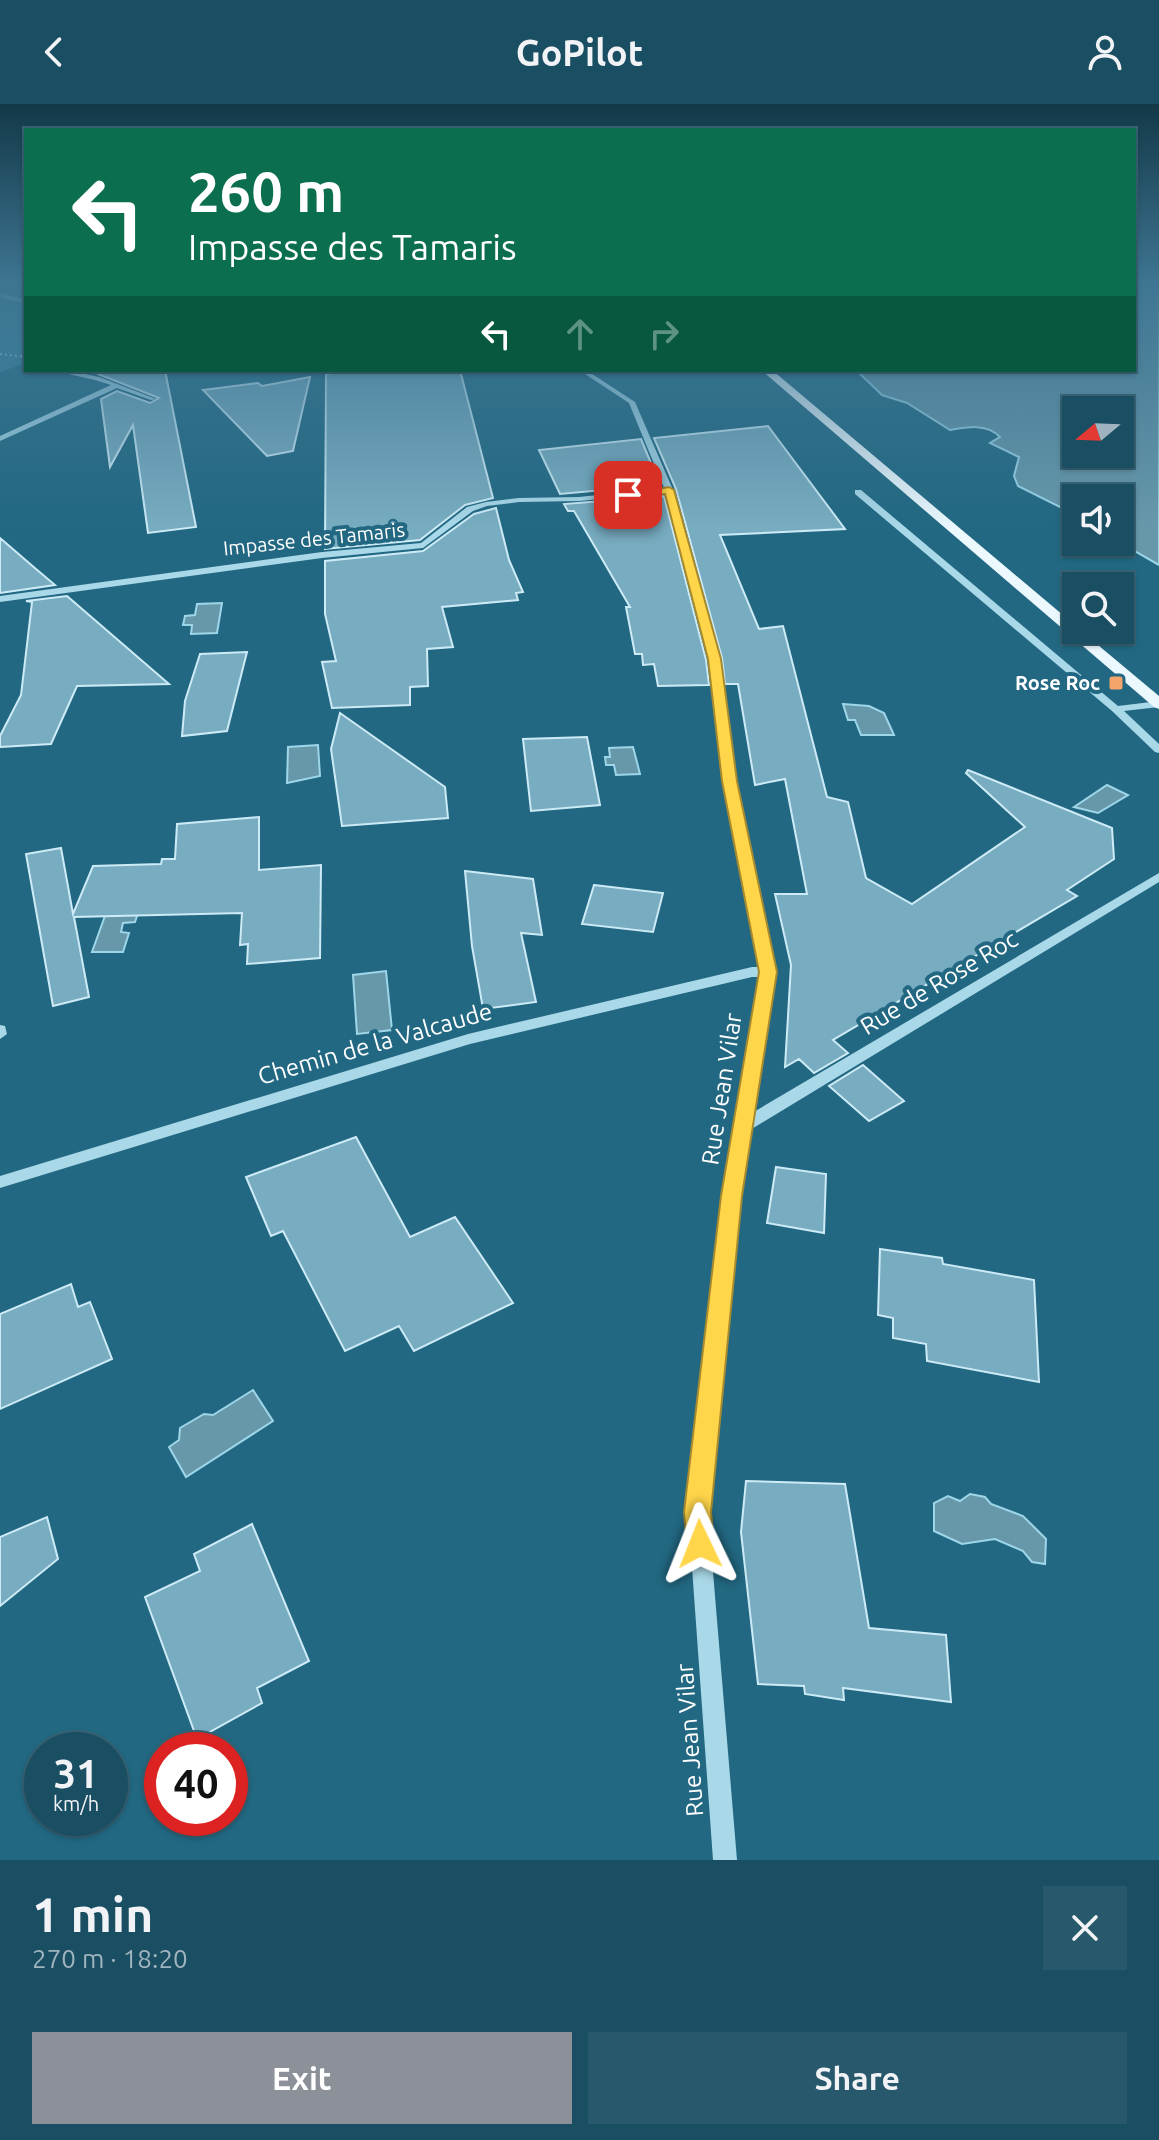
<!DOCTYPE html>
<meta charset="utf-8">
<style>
body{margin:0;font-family:Ubuntu,sans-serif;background:#27586b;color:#f1f3f6;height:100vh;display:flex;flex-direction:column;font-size:30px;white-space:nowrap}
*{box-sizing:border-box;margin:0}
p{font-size:26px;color:#9fb4be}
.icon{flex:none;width:44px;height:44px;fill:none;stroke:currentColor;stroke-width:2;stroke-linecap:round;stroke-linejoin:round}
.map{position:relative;height:1756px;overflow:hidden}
.panel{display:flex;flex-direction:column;background:#1a4e62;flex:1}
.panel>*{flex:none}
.guide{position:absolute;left:24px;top:24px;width:1112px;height:244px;border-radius:0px;box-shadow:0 2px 6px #0004,0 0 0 2px #386577;background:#0b6e4f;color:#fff;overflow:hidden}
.needle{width:52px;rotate:251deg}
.tools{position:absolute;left:1062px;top:292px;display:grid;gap:16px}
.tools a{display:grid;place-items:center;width:72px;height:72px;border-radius:0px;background:#1a4e62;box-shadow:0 2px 6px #0004,0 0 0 2px #386577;font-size:40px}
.speed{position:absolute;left:24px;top:1628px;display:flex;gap:16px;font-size:40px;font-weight:700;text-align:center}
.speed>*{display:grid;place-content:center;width:104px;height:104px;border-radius:50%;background:#1a4e62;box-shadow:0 2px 6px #0004,0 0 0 2px #386577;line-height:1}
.speed small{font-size:20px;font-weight:400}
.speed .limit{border:12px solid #d22;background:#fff;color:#111}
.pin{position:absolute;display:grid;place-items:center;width:68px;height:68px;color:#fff;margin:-34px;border-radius:16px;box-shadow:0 4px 12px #0006}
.me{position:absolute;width:88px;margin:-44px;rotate:358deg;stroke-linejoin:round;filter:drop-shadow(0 0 6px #0008)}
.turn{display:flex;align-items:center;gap:28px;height:168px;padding:0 32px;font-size:36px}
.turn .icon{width:104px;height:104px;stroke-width:2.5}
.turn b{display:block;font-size:56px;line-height:68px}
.lanes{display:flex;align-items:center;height:76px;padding:0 32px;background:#0003;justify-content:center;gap:40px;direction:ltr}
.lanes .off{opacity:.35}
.round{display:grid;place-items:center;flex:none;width:84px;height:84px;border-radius:0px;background:#27586b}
.head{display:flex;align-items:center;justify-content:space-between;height:136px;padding:0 32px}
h1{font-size:48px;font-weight:600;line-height:60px}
.cta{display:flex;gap:16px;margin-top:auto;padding:16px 32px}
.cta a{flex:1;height:92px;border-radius:0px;background:#8c9099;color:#fff;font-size:32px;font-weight:600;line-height:92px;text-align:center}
.cta a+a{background:#27586b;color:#f1f3f6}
header{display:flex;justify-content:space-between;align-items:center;height:104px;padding:0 32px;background:#1a4e62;font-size:36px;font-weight:600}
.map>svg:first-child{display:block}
.green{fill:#3684a0}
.water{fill:#6798aa;stroke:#9dd6e9;stroke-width:2;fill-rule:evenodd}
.building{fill:#78acc0;stroke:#cdebf6;stroke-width:2}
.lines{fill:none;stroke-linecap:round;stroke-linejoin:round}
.path{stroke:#a9d8e8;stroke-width:2;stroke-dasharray:2 3;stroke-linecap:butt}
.minor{fill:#a9d8e8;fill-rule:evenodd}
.major{fill:#ebf8fe;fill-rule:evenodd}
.route{fill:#ffd54a;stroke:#a68a30;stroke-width:2}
.poi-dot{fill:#f4a56b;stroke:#226882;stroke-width:3}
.labels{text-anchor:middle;stroke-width:8;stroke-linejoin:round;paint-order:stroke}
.far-street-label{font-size:20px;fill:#fff;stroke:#226882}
.far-poi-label{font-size:20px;font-weight:bold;fill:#fff;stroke:#226882;text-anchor:end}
.street-label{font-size:24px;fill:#fff;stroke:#226882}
</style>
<header><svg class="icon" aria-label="back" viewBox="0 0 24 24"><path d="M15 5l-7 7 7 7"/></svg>GoPilot<svg class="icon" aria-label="person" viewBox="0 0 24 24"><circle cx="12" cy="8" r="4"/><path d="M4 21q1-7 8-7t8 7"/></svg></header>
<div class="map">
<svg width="1159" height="1756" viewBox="0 0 1159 1756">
<rect width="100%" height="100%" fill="#226882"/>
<!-- green -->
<path class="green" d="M0,195L26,202V259L0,268Z"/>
<!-- water -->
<path class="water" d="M1134,179H1159V461L1119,438L1120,394H1076V411L1018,382L1014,372L1019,353L990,339L1000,333C987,319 967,323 950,326L907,299L882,291L856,266H1134ZM1076,306H1120V350H1076Z
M222,499L217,529L191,530L192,521H183L185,512L195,511L197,500Z
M843,600L869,602L884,609L894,631H861L855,616H848Z
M318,641L320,672L287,679L288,643Z
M633,643L640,670L616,671L614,661H606L605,653H610L609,644Z
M1107,681L1128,691L1098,709L1074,703Z
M106,809H138L135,818L123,819L121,828L129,829L123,848H92Z
M386,867L392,926L357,930L353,871Z
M253,1286L273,1317L186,1373L169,1343L179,1336L180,1324L204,1310L213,1311Z
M970,1390L985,1393L991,1400L1023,1412L1046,1435L1045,1460L1032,1458L1023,1447L995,1435L962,1440L934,1427V1399L948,1392L960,1397Z"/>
<!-- building -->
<path class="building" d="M97,266H165L196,423L148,429L133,321L110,363L101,295L117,287L150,299L159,294L98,270Z
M349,266H460L493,394L465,401L420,436L325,445L326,270Z
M310,273L293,347L267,352L203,286L258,279L262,282Z
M768,322L845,425L720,431L759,525L783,522L827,693L848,698L866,774L912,800L1025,723L966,669L968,666L1112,724L1114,755L1067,786L1077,792L833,936L848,949L814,969L799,955L785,963L791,861L775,790H807L785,675L755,681L738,580H725L722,554L676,385L654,334Z
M641,335L660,381L560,390L539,346Z
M664,392L706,556L709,581L658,582L654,560L643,561L642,550H635L626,503H630L574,407H568L564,400Z
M496,404L509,456L523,488L516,489L518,496L442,503L453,543L427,545L428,582L410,583V601L332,604L322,558L336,557L325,510V457L423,447L474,410Z
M0,434L36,465L55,481L0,489Z
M67,492L169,580L77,582L51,640L0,643V632L21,591L32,498L26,497Z
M247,548L227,627L182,632L185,597L200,550Z
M340,609L445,683L448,714L342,722L331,645Z
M587,633L600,701L531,707L523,635Z
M259,713V766L321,761L320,854L247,860L248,840L240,841L242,809L74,813L89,893L53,902L26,750L61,744L73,810L93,762L161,760L162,755H175L177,720Z
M465,767L533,775L542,831L521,829L536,898L483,905L472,842Z
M594,781L663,789L653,828L582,820Z
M863,961L904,997L869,1017L829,982Z
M356,1033L410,1133L455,1113L513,1199L414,1247L399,1222L345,1247L283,1127L271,1132L246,1073Z
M776,1063L826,1070L824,1129L767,1119Z
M880,1145L942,1154L943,1160L1034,1176L1039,1278L927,1257L926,1240L893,1234V1214L878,1211Z
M71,1180L78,1203L90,1198L112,1255L0,1305V1210Z
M746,1377L845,1380L869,1524L946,1531L951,1598L843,1584L844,1596L805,1590L804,1582L758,1580L741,1428Z
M47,1413L58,1455L0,1502V1433Z
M252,1420L309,1557L257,1584L262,1599L197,1635L145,1493L200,1467L194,1450Z"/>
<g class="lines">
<!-- path -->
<path class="path" d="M0,250L26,253"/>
<!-- minor -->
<path class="minor" d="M0,189L26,196V200L0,193Z
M66,266L99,273L156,295L151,296L117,284L0,337V332L111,281L95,276L64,269Z
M579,266H586L635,298L673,386L719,555L735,677L775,868L752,1009L1159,769V778L750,1026L739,1092L708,1408L737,1756H713L688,1408L723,1092L760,873H752L470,940L0,1084V1072L468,930L752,863H760L723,677L709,555L666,389L579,397L519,398L487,402L473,407L423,444L322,454L0,498V492L322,448L421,439L467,403L486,398L519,394L579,393L664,384L629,299Z
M855,386H861L1118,602L1159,597V603L1124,607L1159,640V649L1155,648L1112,607L855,390Z
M0,921L5,922L7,930L0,935Z"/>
<!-- major -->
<path class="major" d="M761,266H772L1076,522V526H1080L1159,592V605L1154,603Z"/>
</g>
<!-- sky -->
<linearGradient id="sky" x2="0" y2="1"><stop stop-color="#133948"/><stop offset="0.42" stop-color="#3e7592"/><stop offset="1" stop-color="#3e7592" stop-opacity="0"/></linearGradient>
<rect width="1159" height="425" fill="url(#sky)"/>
<!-- route -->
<path class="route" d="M669,383L674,386L721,555L737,677L777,868L742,1092L711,1408L714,1440L710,1449L700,1453L691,1449L687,1440L684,1408L721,1092L759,868L722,677L708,555L665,390L628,394L623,391Z"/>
<!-- markers -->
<rect class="poi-dot" x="1108" y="571" width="16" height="16" rx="4"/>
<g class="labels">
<!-- far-street labels -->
<g class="far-street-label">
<text transform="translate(314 435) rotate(-6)" y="7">Impasse des Tamaris</text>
</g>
<!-- far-poi labels -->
<g class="far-poi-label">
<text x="1100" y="586">Rose Roc</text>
</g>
<!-- street labels -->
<g class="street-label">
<text transform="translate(939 879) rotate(-31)" y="8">Rue de Rose Roc</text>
<text transform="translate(375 940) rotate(-16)" y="8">Chemin de la Valcaude</text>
<text transform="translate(722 985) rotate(-81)" y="8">Rue Jean Vilar</text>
<text transform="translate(690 1636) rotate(-94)" y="8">Rue Jean Vilar</text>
</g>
</g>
</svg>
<div class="tools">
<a><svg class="needle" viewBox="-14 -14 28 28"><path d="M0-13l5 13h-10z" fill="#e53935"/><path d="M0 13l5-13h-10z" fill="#9fb4be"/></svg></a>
<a><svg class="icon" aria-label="sound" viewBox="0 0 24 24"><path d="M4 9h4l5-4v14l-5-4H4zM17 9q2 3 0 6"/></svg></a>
<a><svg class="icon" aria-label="search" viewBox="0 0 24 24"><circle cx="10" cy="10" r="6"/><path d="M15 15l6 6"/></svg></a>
</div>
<div class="speed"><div>31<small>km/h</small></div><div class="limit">40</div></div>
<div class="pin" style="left:628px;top:391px;background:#d93025"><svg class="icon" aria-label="arrive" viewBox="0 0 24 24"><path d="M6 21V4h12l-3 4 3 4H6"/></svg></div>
<svg class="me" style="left:700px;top:1440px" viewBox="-20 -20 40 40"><path d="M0-17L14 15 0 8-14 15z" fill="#ffd54a" stroke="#fff" stroke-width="4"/></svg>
<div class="guide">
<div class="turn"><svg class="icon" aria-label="left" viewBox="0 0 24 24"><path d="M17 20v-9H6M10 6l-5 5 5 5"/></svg><div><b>260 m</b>Impasse des Tamaris</div></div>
<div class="lanes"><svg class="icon" aria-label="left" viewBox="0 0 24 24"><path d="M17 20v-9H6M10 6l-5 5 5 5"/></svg><svg class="icon off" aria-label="ahead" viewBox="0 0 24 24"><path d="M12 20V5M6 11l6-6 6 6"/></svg><svg class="icon off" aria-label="right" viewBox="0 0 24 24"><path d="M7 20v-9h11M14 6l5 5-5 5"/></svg></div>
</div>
</div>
<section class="panel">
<div class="head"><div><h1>1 min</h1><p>270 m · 18:20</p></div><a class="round"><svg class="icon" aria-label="close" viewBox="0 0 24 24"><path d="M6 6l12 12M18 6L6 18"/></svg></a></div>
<div class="cta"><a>Exit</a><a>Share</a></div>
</section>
